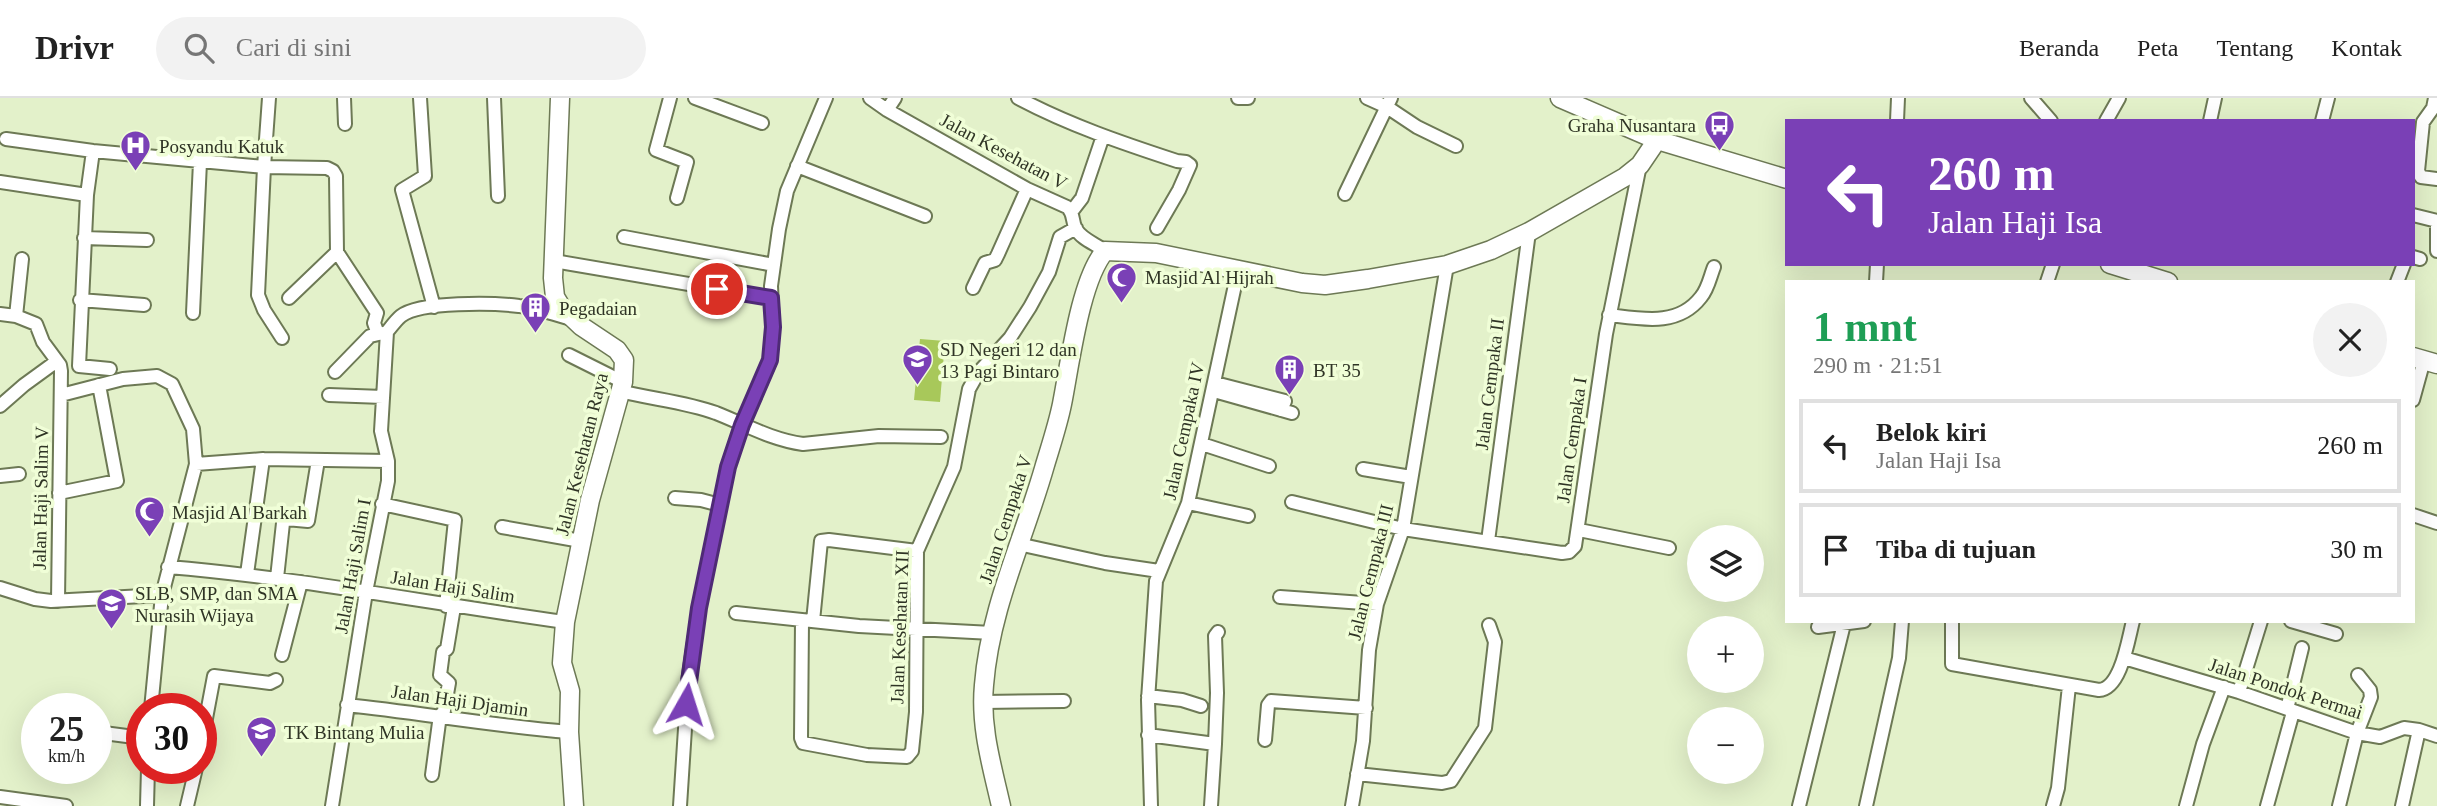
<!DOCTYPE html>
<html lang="id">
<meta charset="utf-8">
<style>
body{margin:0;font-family:Georgia,serif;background:#f2f2f2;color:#222;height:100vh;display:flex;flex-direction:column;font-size:26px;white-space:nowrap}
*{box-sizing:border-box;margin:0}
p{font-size:23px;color:#767676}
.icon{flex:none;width:38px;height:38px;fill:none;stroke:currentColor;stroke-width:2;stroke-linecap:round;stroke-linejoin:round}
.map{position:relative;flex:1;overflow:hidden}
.panel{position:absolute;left:1785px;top:182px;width:630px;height:343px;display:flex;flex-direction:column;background:#fff;border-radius:0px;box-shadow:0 7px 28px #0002}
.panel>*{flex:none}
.banner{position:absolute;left:1785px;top:21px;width:630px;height:147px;border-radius:0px;box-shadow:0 7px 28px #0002;background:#7a40b6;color:#fff;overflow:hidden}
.buttons{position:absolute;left:1687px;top:427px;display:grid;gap:14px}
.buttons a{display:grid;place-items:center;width:77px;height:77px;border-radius:50%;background:#fff;box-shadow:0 7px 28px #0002;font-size:35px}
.speed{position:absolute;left:21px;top:595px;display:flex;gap:14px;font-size:35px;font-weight:700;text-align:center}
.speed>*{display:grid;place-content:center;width:91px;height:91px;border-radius:50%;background:#fff;box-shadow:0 7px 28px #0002;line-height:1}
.speed small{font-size:18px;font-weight:400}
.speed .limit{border:10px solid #d22;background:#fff;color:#111}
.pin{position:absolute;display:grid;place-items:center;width:60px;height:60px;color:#fff;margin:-30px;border:4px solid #fff;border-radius:50%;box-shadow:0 2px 7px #0007}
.me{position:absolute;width:77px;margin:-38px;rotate:6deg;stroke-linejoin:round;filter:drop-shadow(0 0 5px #0008)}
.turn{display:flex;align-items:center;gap:24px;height:147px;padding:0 28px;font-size:32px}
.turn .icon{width:91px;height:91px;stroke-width:2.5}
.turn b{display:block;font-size:49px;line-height:60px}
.round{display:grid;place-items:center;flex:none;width:74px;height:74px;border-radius:37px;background:#f2f2f2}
.overview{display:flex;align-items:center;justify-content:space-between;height:119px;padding:0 28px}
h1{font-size:42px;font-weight:600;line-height:52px;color:#1e9e55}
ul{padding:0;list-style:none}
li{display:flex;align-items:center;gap:21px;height:94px;margin:0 14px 10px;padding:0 14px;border:4px solid #e0e0e0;border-radius:0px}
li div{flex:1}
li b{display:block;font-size:26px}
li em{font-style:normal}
header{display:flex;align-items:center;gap:42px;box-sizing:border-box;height:98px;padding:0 35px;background:#fff;border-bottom:2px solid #e0e0e0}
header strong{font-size:33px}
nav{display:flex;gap:38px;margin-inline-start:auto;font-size:24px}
.search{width:490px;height:63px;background:#f2f2f2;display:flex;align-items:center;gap:18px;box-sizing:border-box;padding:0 24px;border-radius:38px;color:#767676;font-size:26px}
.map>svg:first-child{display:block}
.green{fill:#a8c85a}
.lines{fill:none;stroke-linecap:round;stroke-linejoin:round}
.street-casing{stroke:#6d7955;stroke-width:16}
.secondary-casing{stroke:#6d7955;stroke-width:21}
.street{stroke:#fff;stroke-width:12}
.secondary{stroke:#fff;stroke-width:18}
.route-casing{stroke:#4f2a76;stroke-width:18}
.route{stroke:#7a40b6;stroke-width:12}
.labels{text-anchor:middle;stroke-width:7;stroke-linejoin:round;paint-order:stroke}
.poi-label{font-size:19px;fill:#2f3425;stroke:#f0fed7;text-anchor:start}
.street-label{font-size:19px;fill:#2f3425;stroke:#f0fed7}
</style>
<header>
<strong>Drivr</strong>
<div class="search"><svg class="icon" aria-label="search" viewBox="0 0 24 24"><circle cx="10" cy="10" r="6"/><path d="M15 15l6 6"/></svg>Cari di sini</div>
<nav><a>Beranda</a><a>Peta</a><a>Tentang</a><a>Kontak</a></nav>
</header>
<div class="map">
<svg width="2437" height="708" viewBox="0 0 2437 708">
<rect width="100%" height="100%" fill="#e3f1ca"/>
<!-- green -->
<path class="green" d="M920,241L945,243L940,304L914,302Z"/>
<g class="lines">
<defs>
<path id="street" d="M344,0L345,26
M420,0L425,78L402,92L434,209
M494,0L498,98
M670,0L656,52L687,64L677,100
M695,0L762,25
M870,0L887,12L1027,91L1067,109C1075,116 1071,122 1076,131C1081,141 1096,146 1105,153
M1018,0C1069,27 1122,45 1177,63L1186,64L1190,67L1179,92L1157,130
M1238,0H1248
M1367,0L1387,9L1417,29L1456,48
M2031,0L2051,23
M2435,0L2433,10L2423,24L2418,73L2421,79L2437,81
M887,12L895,0
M1897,23L1898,0
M2106,23L2119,0
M2210,23L2215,0
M2322,23L2328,0
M6,41L93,53L264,69L269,0
M797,68L925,118
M0,84L87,97L93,53
M1345,96L1391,0
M87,97L79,268L110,271
M1072,113L1082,100L1103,38
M2413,117L2437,123
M2437,124V153
M624,139L774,167
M84,140L147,142
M2413,159L2420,161
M554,163L771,200
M1876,184L1877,166
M2047,184L2053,166
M2397,184L2404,166
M973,190L985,165L995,162L998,156L1027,91
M289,200L337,154
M80,202L144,207
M193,215L200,64
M0,216L16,218L36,226L43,244L60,267L61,273L58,503
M1609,217C1642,221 1678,229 1701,199C1708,191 1710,179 1714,169
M16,218L22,161
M387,234C391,229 396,222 401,218C420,203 495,205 519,208C536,209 555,217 572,221
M282,240L264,212L258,197L264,69L327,70L333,73L336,78L337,154L377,215L374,225L378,236
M569,257L623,284
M335,274L370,238L383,235
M1215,285L1285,303L1281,312
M620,293C651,301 686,304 716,315C744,326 772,342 803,346L879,338L941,339
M1214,293L1292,315
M61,297L123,281L157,278L172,286L193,331L196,366L162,497L151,611
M329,297L383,299
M2413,302L2424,262
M0,308L24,287L57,263
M1202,346L1269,368
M196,366L263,361L388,363
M1363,371L1411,379
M0,378L19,376
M59,395L117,383L99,287
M675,400L701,402L720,407
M1292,404L1403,431L1562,455L1569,454L1575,448L1606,236L1640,67
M1188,405L1248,418
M382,406L455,422L446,508
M2413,417L2437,425
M502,429L581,443
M1579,432L1669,450
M1488,443L1529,134
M1018,446L1105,465L1159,473
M168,469C301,480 433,506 565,524
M247,476L263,361
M277,480L283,425L286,421L308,423L318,362
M0,490L35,501L51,503L162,497
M1280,499L1377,506
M736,515L859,528L992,535
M802,523L801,640L803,645L867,657L907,659L912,653L916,614L917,453L954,369L969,291L978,275L1010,240L1030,209L1049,174L1060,139L1076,130
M813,523L821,443L829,442L917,453
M1952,523V566L2099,592C2121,591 2128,542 2133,523
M2291,523L2336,536
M1818,529L1864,523
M282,557L301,484
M2124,560L2239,594L2357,635L2380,639L2404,630L2419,632L2437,638
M2239,594L2261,523
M1148,598L1182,602L1201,608
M983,604L1064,603
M347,607C421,615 495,628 569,634
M2287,611L2302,550
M443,618L449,585L440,577L443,554L447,551L454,509
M96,634L142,640
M1148,637L1215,646L1211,708
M1265,642L1268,607L1271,603L1366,610
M1215,646L1217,595L1215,538L1218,534
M201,647L214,578L270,585L276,582
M1357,676L1442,685L1451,683L1485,630L1495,544L1489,527
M432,677L440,617
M0,699L66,708
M147,708L148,670
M187,708L196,670
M332,708L366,494L388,383V363L381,333L387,234
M680,708L688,584L699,510L728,369L742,327L770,263L773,229L771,188L779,131L787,93L826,0
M1151,708L1148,602L1156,483L1188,405L1238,173
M1352,708L1363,643L1369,552L1377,506L1403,431L1447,167
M1799,708L1844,526
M1866,708L1899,560L1902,523
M2053,708L2058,690L2069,588
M2186,708L2203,646L2224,589
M2267,708L2293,614
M2339,708L2357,635L2371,599L2370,592L2358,577
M2402,708L2419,632"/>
<path id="secondary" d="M560,0L553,180L555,199L561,209L581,228L617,252L624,262L623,284L590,402L565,524L562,565L570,593L569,634L574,708
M1560,0L1657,42L1787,81
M2110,166L2168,184
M2413,259L2437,266
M1001,708C992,668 980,629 984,587C990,510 1024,441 1045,367C1051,347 1058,326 1062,306C1070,266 1080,182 1105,153L1156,155L1302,185L1325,187L1368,181L1447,167L1491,152L1529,134L1625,79L1640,67L1657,42"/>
</defs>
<!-- street casing -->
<use href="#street" class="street-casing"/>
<!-- secondary casing -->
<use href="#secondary" class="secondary-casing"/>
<!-- street -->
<use href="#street" class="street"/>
<!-- secondary -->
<use href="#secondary" class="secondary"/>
</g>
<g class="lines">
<defs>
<path id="route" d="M686,606L699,510L728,369L742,327L770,262L773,229L771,200L717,191"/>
</defs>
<!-- route casing -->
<use href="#route" class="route-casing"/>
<!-- route -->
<use href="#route" class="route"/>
</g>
<!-- icons -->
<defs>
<symbol id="bus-pin" viewBox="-11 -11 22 30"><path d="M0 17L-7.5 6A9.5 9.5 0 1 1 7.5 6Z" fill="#7a40b6" stroke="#f0fed7"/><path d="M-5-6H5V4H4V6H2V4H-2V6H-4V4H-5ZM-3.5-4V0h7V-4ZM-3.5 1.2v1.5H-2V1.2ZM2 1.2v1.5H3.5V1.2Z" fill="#fff"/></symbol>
<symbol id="hospital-pin" viewBox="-11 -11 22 30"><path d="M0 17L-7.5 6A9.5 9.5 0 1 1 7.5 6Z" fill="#7a40b6" stroke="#f0fed7"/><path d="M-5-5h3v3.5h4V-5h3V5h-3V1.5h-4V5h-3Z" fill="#fff"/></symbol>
<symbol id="mosque-pin" viewBox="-11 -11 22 30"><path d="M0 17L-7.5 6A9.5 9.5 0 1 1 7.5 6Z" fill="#7a40b6" stroke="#f0fed7"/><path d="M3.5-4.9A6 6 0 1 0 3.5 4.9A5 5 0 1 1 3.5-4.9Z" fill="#fff"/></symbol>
<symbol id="building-pin" viewBox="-11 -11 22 30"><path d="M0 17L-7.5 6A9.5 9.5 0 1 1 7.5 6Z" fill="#7a40b6" stroke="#f0fed7"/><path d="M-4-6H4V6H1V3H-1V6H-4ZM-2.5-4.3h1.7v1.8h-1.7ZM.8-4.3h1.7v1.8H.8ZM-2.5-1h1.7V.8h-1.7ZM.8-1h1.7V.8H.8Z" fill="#fff"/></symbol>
<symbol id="school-pin" viewBox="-11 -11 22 30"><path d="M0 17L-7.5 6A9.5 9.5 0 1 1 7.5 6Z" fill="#7a40b6" stroke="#f0fed7"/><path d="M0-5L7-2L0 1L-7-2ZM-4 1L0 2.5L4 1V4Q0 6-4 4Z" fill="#fff"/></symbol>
</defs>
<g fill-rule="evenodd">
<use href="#bus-pin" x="1702" y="10" width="35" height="47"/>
<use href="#hospital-pin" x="118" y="30" width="35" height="47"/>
<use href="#mosque-pin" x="1104" y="162" width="35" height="47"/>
<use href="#building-pin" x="518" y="192" width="35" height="47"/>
<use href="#school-pin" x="900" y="244" width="35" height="47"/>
<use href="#building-pin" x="1272" y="254" width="35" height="47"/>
<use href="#mosque-pin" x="132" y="396" width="35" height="47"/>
<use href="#school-pin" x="94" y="488" width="35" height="47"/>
<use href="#school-pin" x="244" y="616" width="35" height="47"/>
</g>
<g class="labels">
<!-- poi labels -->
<g class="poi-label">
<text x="1696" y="34" text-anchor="end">Graha Nusantara</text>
<text x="159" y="55">Posyandu Katuk</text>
<text x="1145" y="186">Masjid Al Hijrah</text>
<text x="559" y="217">Pegadaian</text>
<text x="940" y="258">SD Negeri 12 dan<tspan x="940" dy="22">13 Pagi Bintaro</tspan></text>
<text x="1313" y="279">BT 35</text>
<text x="172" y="421">Masjid Al Barkah</text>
<text x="135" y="502">SLB, SMP, dan SMA<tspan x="135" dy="22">Nurasih Wijaya</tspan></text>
<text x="284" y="641">TK Bintang Mulia</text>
</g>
<!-- street labels -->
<g class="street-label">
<text transform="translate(1004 53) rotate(28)" y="7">Jalan Kesehatan V</text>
<text transform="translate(1489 286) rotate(-83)" y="7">Jalan Cempaka II</text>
<text transform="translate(1183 333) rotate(-78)" y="7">Jalan Cempaka IV</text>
<text transform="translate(1571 342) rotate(-82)" y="7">Jalan Cempaka I</text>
<text transform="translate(581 356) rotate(-76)" y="7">Jalan Kesehatan Raya</text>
<text transform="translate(40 400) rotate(-89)" y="7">Jalan Haji Salim V</text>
<text transform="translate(1005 421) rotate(-72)" y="7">Jalan Cempaka V</text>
<text transform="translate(352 468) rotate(-80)" y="7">Jalan Haji Salim I</text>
<text transform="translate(1370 474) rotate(-76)" y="7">Jalan Cempaka III</text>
<text transform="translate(453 488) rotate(9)" y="7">Jalan Haji Salim</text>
<text transform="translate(899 529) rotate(-88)" y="7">Jalan Kesehatan XII</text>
<text transform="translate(2286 590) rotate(18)" y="7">Jalan Pondok Permai</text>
<text transform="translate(460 602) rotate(8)" y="7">Jalan Haji Djamin</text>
</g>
</g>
</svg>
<div class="buttons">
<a><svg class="icon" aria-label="layers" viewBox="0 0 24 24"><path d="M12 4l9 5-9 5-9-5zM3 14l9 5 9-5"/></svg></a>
<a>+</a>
<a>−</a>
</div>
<div class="speed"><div>25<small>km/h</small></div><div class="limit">30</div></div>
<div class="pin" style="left:717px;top:191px;background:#d93025"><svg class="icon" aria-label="arrive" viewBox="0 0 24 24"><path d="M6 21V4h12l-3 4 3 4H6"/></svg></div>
<svg class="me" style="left:686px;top:606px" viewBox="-20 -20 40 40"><path d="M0-17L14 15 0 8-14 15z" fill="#7a40b6" stroke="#fff" stroke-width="4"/></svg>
<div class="banner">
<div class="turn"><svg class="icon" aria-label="left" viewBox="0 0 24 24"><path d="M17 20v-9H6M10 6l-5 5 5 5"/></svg><div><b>260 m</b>Jalan Haji Isa</div></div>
</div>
<section class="panel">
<div class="overview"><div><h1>1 mnt</h1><p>290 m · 21:51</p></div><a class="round"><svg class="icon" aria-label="close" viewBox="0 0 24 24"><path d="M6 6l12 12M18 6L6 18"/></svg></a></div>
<ul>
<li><svg class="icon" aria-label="left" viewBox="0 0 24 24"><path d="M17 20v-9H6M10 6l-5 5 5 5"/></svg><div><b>Belok kiri</b><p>Jalan Haji Isa</p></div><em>260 m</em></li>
<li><svg class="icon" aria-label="arrive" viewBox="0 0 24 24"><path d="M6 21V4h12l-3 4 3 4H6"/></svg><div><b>Tiba di tujuan</b></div><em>30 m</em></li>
</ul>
</section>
</div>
